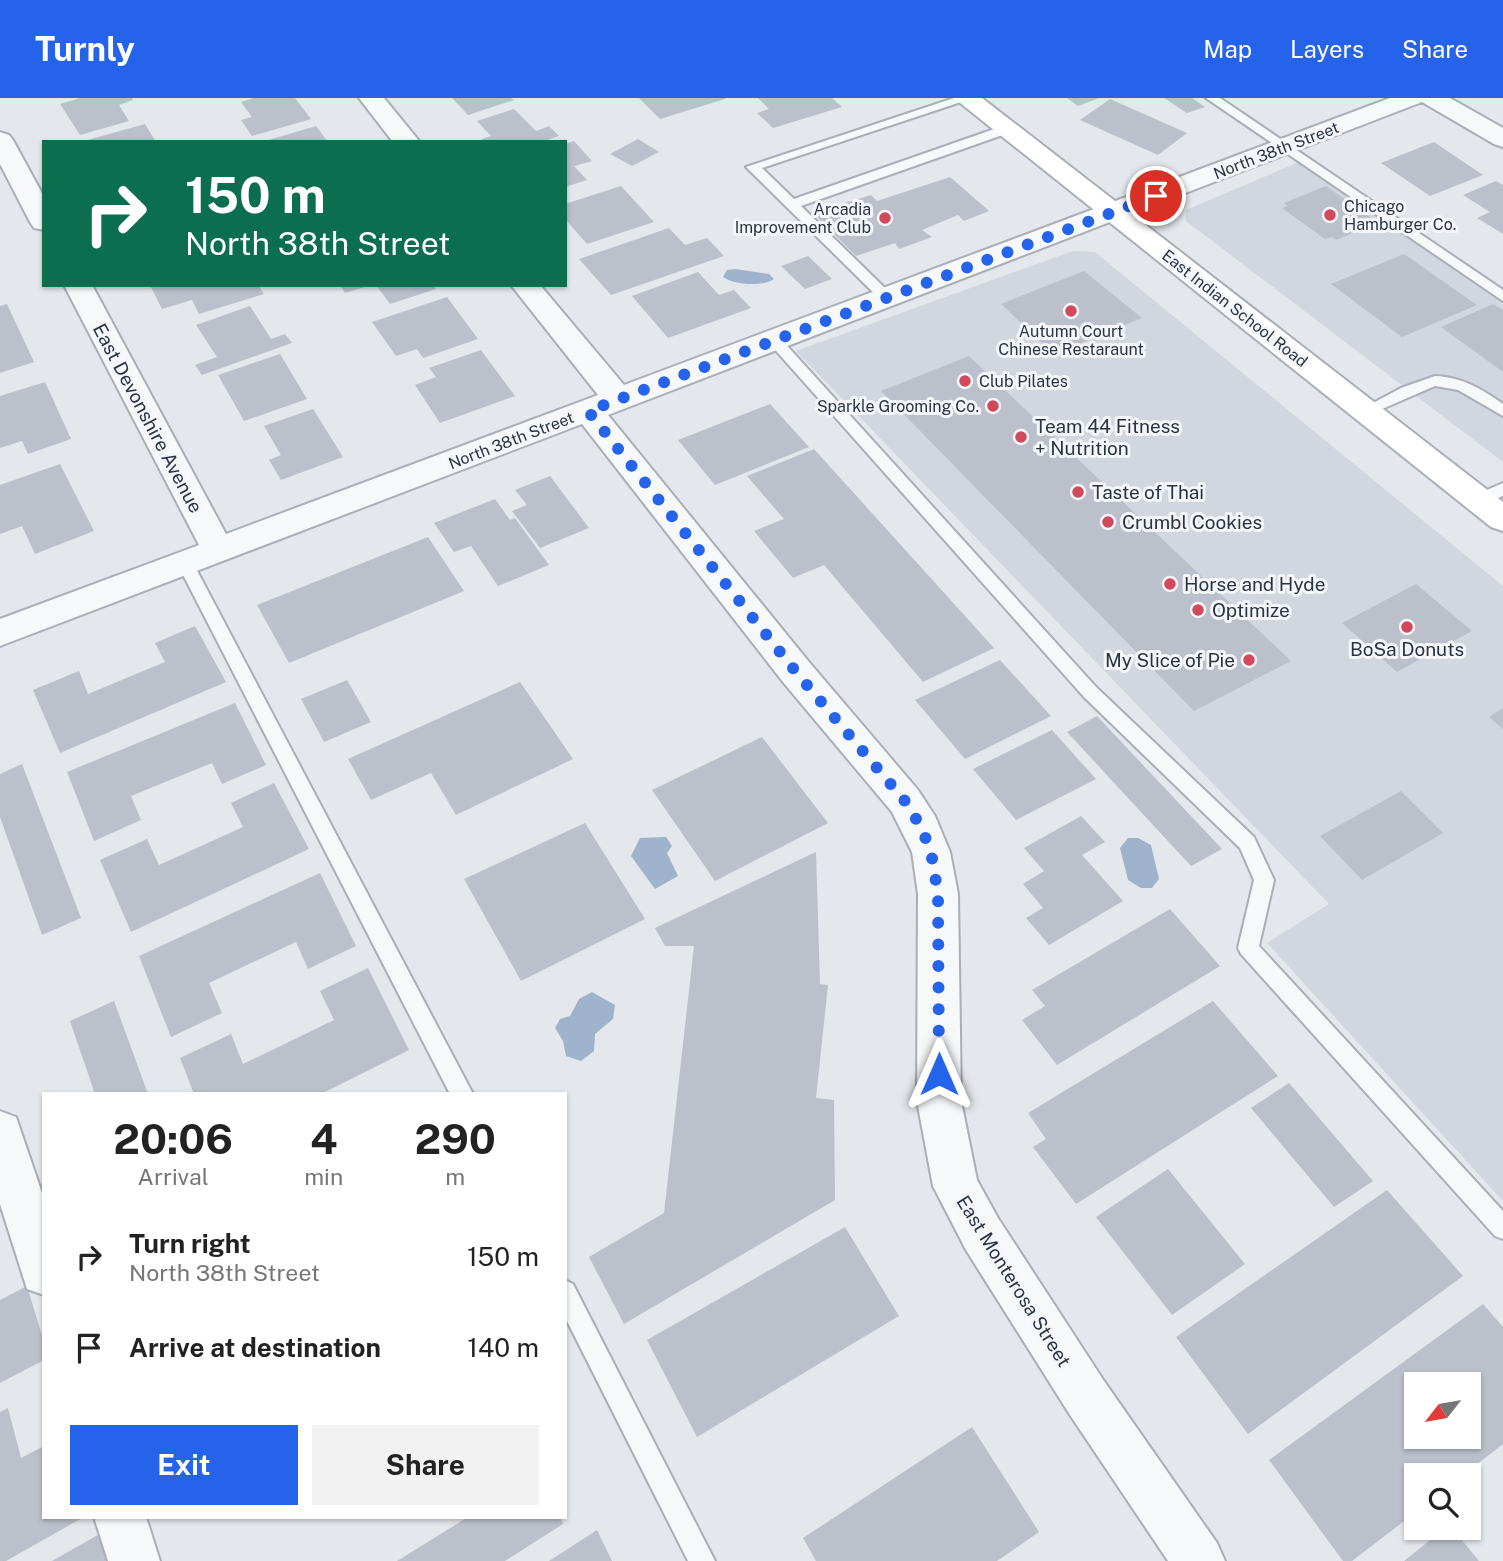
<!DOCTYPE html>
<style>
body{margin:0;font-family:"Public Sans",sans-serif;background:#f2f2f2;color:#222;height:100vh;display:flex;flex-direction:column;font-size:26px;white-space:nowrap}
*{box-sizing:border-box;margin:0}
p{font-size:23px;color:#767676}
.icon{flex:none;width:38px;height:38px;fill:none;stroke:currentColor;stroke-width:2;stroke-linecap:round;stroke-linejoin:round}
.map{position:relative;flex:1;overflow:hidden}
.sheet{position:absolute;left:42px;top:994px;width:525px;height:427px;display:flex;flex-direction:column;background:#fff;border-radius:0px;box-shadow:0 2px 5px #0004}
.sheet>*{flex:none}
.hud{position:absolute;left:42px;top:42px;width:525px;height:147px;border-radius:0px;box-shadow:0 2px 5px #0004;background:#0b6e4f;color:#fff;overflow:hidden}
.needle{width:46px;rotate:239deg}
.fabs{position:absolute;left:1404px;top:1274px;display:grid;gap:14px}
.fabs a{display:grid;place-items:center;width:77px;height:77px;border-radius:0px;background:#fff;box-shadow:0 2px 5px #0004;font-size:35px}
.pin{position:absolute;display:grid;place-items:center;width:60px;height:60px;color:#fff;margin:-30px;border:4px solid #fff;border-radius:50%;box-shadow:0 2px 7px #0007}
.me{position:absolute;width:77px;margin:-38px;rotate:0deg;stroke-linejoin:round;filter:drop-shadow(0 0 5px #0008)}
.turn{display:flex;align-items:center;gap:24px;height:147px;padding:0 28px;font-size:32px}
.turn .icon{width:91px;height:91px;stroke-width:2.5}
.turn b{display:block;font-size:49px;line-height:60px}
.eta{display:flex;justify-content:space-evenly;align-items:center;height:119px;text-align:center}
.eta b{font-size:42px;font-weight:700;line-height:49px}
.action{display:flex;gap:14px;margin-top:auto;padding:14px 28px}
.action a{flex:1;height:80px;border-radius:0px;background:#2563eb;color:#fff;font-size:28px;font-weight:700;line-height:80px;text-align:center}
.action a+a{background:#f2f2f2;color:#222}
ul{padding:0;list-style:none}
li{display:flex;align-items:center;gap:21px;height:91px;padding:0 28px}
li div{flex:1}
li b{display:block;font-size:26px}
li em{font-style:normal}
header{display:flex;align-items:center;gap:42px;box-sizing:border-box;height:98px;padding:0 35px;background:#2563eb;color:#fff}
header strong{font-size:33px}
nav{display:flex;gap:38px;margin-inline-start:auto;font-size:24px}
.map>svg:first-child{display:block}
.built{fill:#d2d6de}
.water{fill:#9fb4cc}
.building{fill:#bbc0ca;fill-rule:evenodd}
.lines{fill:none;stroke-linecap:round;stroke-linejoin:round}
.lane-casing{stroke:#a9aeb7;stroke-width:4}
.street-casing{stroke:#a9aeb7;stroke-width:4}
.secondary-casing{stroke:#a9aeb7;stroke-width:4}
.lane{fill:#f7f8fa;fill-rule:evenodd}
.street{fill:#f7f8fa;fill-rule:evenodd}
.secondary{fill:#fff;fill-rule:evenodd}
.route{stroke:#2563eb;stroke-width:12;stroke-dasharray:0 21.6}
.poi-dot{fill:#d1495b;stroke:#f4f6f9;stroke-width:2.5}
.labels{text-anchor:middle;stroke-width:6;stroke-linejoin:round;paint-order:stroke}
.far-street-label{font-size:16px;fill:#2b3445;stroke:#f4f6f9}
.far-poi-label{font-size:16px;fill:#2b3445;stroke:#f4f6f9;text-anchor:start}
.street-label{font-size:19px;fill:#2b3445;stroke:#f4f6f9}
.poi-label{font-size:19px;fill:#2b3445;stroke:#f4f6f9;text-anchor:start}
</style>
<header>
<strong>Turnly</strong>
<nav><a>Map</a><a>Layers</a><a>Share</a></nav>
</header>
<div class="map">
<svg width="1503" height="1463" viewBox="0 0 1503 1463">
<rect width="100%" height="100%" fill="#e4e7ec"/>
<!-- built -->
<path class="built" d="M1299,64L1503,206V364L1186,123V112Z
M1073,153L1095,154L1503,488V1103L1267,845L1329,806L796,253Z"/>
<!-- water -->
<path class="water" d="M735,171L769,176L774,181C763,189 734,187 723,179L727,172Z
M666,739L672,748L667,755L678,778L655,791L631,758L640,740Z
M1128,740H1138L1151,747L1159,781L1152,790H1141L1128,782L1120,750Z
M592,894L615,907L613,921L595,936L594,953L581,963L566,958L563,943L555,930L560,921L570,918L579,901Z"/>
<!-- building -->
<path class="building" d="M80,0H132L133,2L119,7L129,23L80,37L60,6Z
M254,0H295L311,21L252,38L241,22L252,19L241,4Z
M452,0H511L514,2L468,17Z
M639,0H725V1L660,21Z
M758,0H832L842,9L773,30L757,15L769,11Z
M1067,0H1099L1078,8Z
M1164,0H1192L1205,9L1187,15Z
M1110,1L1187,35L1158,57L1080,22Z
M514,11L536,33L549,28L559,38L541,44H485L482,41L491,38L477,23Z
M145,26L156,44H85L84,43Z
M316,28L328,44H265V43Z
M638,41L659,54L632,68L610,56Z
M574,43L592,63L574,68L587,82L565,89V46Z
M1434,44L1483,77L1430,98L1381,65Z
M950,79L989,113L964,123L958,117L922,132L932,139L899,151L895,145L856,158L813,115L871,97L877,103Z
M1496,83L1503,87V136L1477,120L1490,114L1463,97Z
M621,88L654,124L587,146L565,121V106Z
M1326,88L1378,125L1336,142L1332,139L1325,141L1282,110L1288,108L1284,105Z
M669,130L685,147L707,140L724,158L611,197L579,161Z
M1404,156L1477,207L1402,239L1331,186Z
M808,158L832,181L805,191L781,168Z
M1084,173L1142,220L1054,256L1001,206Z
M698,174L719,197L734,192L751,210L668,240L632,198Z
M150,187H258L264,196L199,216L192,202L162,211Z
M340,187H367L368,188L345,195Z
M376,187H433L436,191L390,206Z
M447,199L478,241L423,260L417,251L396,258L372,224Z
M7,206L34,264L0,275V208Z
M1493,206L1503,212V274L1441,229Z
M250,208L271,241L285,236L292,245L202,277L195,267L217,259L196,227Z
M481,252L515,298L440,325L415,287L436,279L429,270Z
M280,256L307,301L244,323L218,277Z
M969,258L1291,563L1194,613L881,293Z
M45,284L71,341L28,356L22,343L0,350V298Z
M770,306L809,349L715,387L678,342Z
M313,311L343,359L281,382L269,362L281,357L264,328Z
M814,351L994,550L923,584L824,467L793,480L754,433L784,421L747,378Z
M60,366L94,433L35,456L22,428L0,436V387Z
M550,378L589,430L540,450L512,413L527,407L515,392Z
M495,401L510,422L515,420L549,467L498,488L471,448L454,454L434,425Z
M428,439L464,493L289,565L257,507Z
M1416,486L1472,533L1397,574L1342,525Z
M195,528L226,584L60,655L33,592L79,573L88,596L165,564L155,545Z
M1000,562L1051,618L965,661L915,602Z
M347,582L371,624L324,644L301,601Z
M520,584L573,661L456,717L431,675L371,702L348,661Z
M235,605L266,667L222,686L212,665L131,698L141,722L94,743L67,674Z
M1503,610V631L1489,619Z
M1097,618L1222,751L1191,768L1067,634Z
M1052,632L1096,681L1016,722L973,671Z
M762,639L828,725L715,783L652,692Z
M22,666L81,820L42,837L0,719V676Z
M274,685L309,751L131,834L100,762L147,741L159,767L243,729L231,705Z
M1401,693L1443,735L1362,782L1320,738Z
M1081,718L1105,744L1082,757L1123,803L1049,847L1026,820L1043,810L1023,786L1044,773L1024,750Z
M585,725L645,821L521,883L464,781Z
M816,754L820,886L828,887L816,1000L834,1002L835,1102L624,1226L589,1159L664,1115L694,848H665L655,830Z
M320,775L356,848L308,871L296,844L209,885L222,915L171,939L139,858Z
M1170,811L1220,868L1057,967L1022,922L1045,908L1032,892Z
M368,870L409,952L321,996H194L180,960L231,936L243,966L334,922L320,893Z
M114,903L148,996H95L70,923Z
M1213,903L1278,978L1076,1106L1033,1049L1046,1041L1028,1015Z
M1289,985L1373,1083L1334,1109L1251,1010Z
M1168,1071L1245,1166L1172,1217L1096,1119Z
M1387,1092L1463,1178L1248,1336L1176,1239Z
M845,1129L899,1218L697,1339L647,1242Z
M27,1188L44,1244V1262L0,1285V1202Z
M1483,1206L1503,1229V1346L1463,1377H1416V1414L1352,1463H1343L1269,1362ZM1416,1286H1468V1339H1416Z
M8,1310L21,1360L44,1348V1419H84L6,1463H0V1314Z
M972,1329L1039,1434L997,1463H816L803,1440Z
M468,1419H560L563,1426L505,1463H397Z
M1445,1430H1452L1479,1463H1404Z
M597,1432L612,1463H549Z
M103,1434L111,1463H52Z"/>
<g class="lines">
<defs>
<path id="lane" d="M954,0H973L762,70L794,101L1003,28H1011V34L801,108L892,197V203H882L746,69Z
M1206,0H1220L1503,192V203Z
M775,238L780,240L1096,589L1254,739L1274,782L1259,848L1503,1113V1141L1495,1138L1241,856L1238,850L1254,782L1240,750L1084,599L770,246L768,243Z
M1435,278C1462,279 1482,291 1503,306V318L1458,292L1435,288L1366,318L1358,313L1401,290Z
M1503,385V398L1479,408L1473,406L1471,402L1473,398Z
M185,459L193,465L473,996H450L177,465Z
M565,1182L573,1186L715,1463H688L565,1219Z"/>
<path id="street" d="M359,0H384L420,44H393Z
M1390,0H1450L1503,30V49L1494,46L1422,4L608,317L809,564L918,692L935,718L950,754L958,796L961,1003L977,1082L998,1120L1104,1283L1217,1445L1225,1463H1168L1070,1317L966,1152L933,1088L917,1003L918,796L912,754L892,714L783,584L582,326L0,548V521L199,447L64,187H92L226,436L598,297L511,187H540L624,287Z
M0,34L9,37L13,42L44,99V132L34,130L30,124L0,66Z
M0,1013L16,1019L44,1101V1197L27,1191L0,1106Z
M94,1419H146L160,1463H108Z"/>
<path id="secondary" d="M954,0H982L1503,404V433L1491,429Z"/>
</defs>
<!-- lane casing -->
<use href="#lane" class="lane-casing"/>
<!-- street casing -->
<use href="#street" class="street-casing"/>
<!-- secondary casing -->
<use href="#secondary" class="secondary-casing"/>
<!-- lane -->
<use href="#lane" class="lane"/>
<!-- street -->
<use href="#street" class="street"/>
<!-- secondary -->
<use href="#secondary" class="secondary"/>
</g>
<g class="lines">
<!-- route -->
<path class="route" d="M939,976L938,796L931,754L921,729L905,703L796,574L588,313L1156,98"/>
</g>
<!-- markers -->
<g class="poi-dot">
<circle cx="1330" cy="117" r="7"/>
<circle cx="885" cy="120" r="7"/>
<circle cx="1071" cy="213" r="7"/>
<circle cx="965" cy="283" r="7"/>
<circle cx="993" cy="308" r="7"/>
<circle cx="1021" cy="339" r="7"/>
<circle cx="1078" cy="394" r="7"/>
<circle cx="1108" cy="424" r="7"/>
<circle cx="1170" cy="486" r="7"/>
<circle cx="1198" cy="512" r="7"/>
<circle cx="1407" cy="529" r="7"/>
<circle cx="1249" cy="562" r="7"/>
</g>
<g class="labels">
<!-- far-street labels -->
<g class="far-street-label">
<text transform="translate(1276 52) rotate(-21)" y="6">North 38th Street</text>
<text transform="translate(1235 210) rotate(38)" y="6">East Indian School Road</text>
<text transform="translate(511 342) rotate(-21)" y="6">North 38th Street</text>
</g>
<!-- far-poi labels -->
<g class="far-poi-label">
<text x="1344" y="114">Chicago<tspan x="1344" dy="18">Hamburger Co.</tspan></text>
<text x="871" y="117" text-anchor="end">Arcadia<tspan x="871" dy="18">Improvement Club</tspan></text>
<text x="1071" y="239" text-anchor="middle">Autumn Court<tspan x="1071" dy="18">Chinese Restaraunt</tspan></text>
<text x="979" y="289">Club Pilates</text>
<text x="979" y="314" text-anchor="end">Sparkle Grooming Co.</text>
</g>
<!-- street labels -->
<g class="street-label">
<text transform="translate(148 320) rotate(62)" y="7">East Devonshire Avenue</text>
<text transform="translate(1014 1183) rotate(58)" y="7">East Monterosa Street</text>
</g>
<!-- poi labels -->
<g class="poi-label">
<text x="1035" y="335">Team 44 Fitness<tspan x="1035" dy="22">+ Nutrition</tspan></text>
<text x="1092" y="401">Taste of Thai</text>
<text x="1122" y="431">Crumbl Cookies</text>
<text x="1184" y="493">Horse and Hyde</text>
<text x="1212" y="519">Optimize</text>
<text x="1407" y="558" text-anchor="middle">BoSa Donuts</text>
<text x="1235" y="569" text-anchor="end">My Slice of Pie</text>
</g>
</g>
</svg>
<div class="fabs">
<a><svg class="needle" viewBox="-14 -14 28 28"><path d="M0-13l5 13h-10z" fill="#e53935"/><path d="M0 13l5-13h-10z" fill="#767676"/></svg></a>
<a><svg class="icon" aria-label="search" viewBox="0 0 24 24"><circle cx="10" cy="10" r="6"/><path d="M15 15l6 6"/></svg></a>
</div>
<div class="pin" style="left:1156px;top:98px;background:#d93025"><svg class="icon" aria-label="arrive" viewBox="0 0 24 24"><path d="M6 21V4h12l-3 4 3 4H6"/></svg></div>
<svg class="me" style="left:939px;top:976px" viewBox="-20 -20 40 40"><path d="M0-17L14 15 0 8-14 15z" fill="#2563eb" stroke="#fff" stroke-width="4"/></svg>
<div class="hud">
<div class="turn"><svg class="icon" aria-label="right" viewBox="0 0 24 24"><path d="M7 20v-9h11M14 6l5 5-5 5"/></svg><div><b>150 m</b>North 38th Street</div></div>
</div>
<section class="sheet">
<div class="eta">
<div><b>20:06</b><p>Arrival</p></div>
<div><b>4</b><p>min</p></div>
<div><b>290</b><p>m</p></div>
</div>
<ul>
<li><svg class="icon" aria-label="right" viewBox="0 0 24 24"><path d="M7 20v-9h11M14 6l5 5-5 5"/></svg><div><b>Turn right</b><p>North 38th Street</p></div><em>150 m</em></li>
<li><svg class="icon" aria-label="arrive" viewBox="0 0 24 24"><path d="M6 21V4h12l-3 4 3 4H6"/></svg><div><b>Arrive at destination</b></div><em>140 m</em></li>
</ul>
<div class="action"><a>Exit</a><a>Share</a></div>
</section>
</div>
